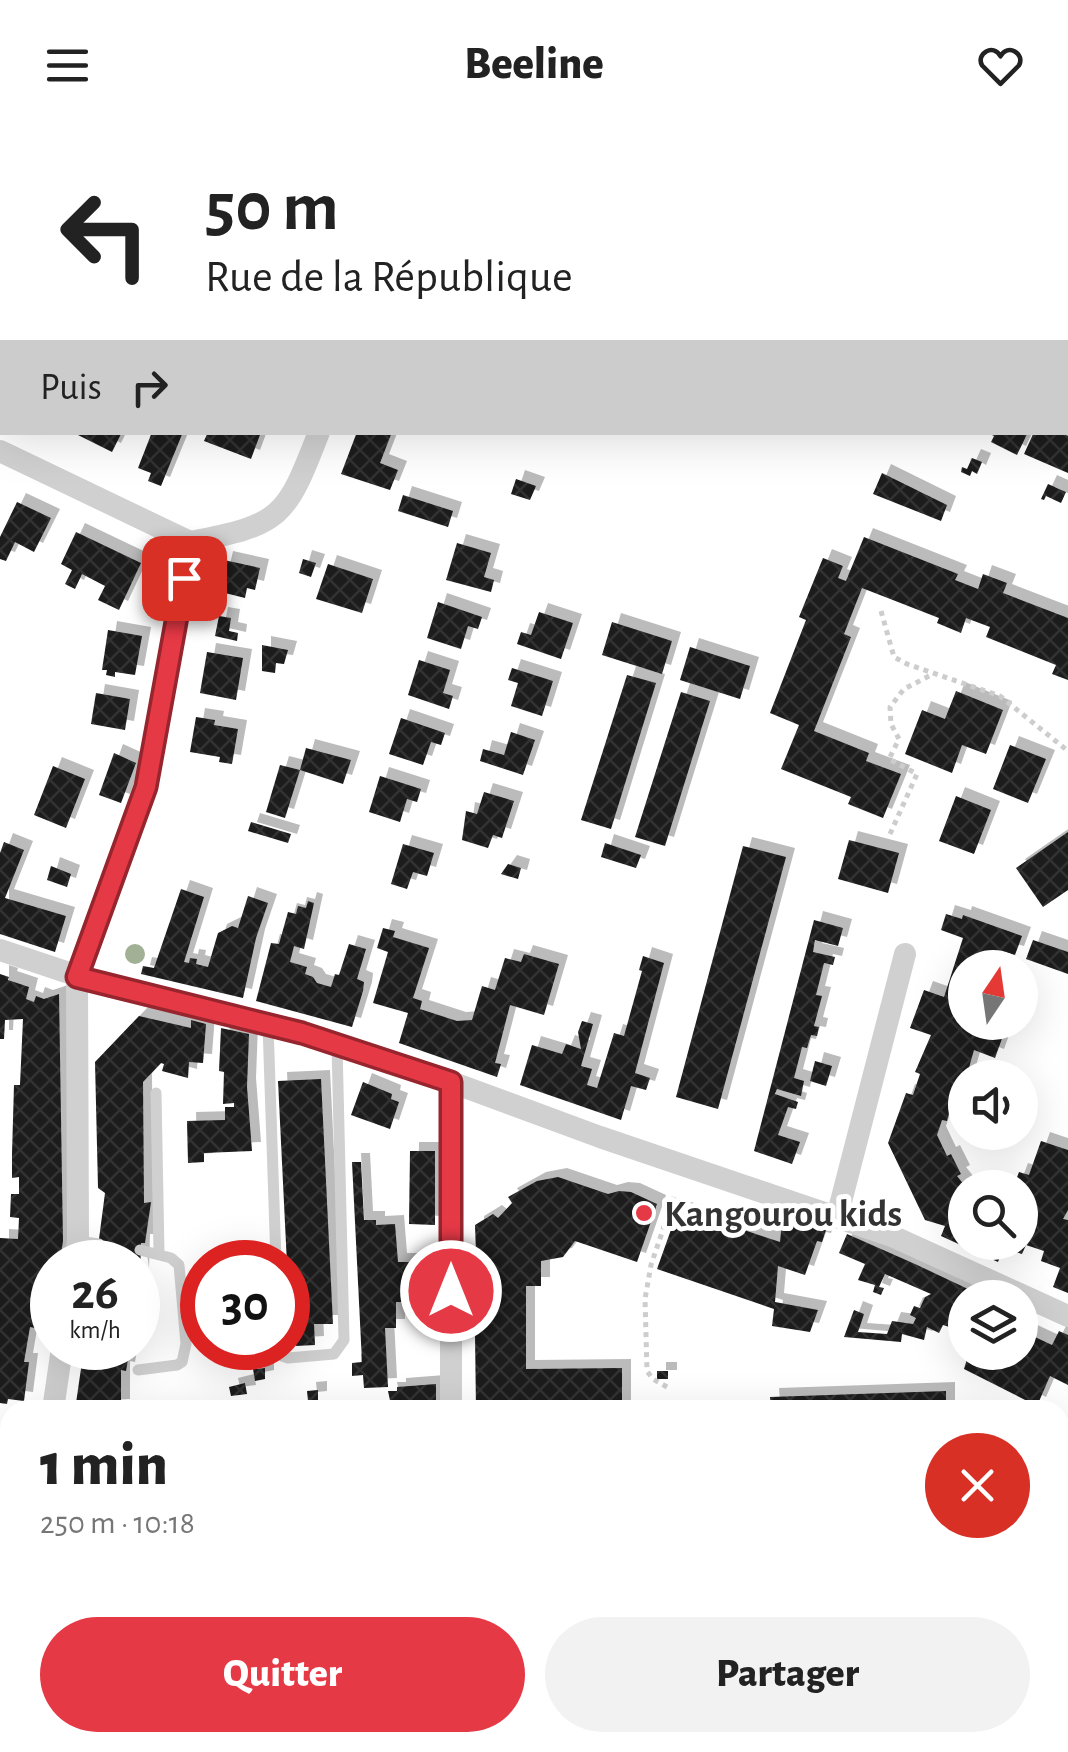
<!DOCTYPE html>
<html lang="fr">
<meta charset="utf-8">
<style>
body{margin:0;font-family:"Alegreya Sans",sans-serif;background:#f2f2f2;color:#222;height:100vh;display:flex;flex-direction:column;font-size:38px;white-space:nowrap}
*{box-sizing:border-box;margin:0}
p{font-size:32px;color:#767676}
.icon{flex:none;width:55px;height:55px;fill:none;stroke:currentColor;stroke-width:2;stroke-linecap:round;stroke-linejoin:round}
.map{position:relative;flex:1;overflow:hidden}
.sheet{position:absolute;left:0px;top:1270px;width:1070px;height:352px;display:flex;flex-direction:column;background:#fff;border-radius:30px 30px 0 0;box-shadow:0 10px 40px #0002}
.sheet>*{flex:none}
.hud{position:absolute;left:0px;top:0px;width:1070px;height:305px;box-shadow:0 10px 40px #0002;background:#fff;color:#222;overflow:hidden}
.needle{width:65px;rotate:13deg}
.controls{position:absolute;left:948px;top:820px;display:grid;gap:20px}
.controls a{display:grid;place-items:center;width:90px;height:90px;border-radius:50%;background:#fff;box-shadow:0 10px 40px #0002;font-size:50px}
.speed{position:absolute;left:30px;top:1110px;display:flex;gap:20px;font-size:50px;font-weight:700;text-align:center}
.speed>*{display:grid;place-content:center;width:130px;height:130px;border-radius:50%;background:#fff;box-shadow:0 10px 40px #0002;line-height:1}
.speed small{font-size:25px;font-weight:400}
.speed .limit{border:15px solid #d22;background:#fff;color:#111}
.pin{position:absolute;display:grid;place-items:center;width:85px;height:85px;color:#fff;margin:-42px;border-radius:20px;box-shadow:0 5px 15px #0006}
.me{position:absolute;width:110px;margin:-55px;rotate:0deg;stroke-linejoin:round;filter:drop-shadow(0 0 8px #0008)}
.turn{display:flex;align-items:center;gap:35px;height:210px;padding:0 40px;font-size:45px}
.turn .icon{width:130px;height:130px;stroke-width:2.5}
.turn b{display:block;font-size:70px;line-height:85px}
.then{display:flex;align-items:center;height:95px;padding:0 40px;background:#0003;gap:20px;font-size:38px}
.round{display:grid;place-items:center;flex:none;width:105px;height:105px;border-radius:52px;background:#f2f2f2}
.summary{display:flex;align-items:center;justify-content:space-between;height:170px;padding:0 40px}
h1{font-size:60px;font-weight:800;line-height:75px}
.primary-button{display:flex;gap:20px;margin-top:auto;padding:20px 40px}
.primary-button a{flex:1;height:115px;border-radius:60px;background:#e63946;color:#fff;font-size:40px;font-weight:800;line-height:115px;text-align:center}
.primary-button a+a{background:#f2f2f2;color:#222}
header{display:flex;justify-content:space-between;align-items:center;height:130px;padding:0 40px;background:#fff;font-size:45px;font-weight:800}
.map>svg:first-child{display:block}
.grass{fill:url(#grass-tufts)}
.park{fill:url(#park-dots)}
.building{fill:url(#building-cross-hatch);filter:url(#shadow)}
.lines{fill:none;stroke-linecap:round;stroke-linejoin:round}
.path{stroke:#cdcdcd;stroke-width:5;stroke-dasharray:5 5;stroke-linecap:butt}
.service{stroke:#d0d0d0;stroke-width:11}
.minor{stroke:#d0d0d0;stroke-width:22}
.tertiary{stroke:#d0d0d0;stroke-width:30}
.tree{fill:#a2b095}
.route-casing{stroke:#96252e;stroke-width:25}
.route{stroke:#e63946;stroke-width:18}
.poi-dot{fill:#e63946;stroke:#fff;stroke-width:4}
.labels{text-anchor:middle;stroke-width:10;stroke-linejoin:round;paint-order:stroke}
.poi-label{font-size:38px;font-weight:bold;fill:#333;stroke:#fff;text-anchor:start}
</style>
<header><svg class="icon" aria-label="menu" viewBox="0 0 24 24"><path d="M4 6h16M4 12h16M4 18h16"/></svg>Beeline<svg class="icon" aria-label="heart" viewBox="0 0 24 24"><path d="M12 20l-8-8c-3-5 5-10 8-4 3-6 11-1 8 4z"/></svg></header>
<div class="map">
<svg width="1068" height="1622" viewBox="0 0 1068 1622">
<defs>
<pattern id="grass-tufts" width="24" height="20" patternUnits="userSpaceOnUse" patternTransform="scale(2.5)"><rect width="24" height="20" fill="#e6ecdf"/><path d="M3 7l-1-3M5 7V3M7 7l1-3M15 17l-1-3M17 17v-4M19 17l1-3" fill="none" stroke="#c6cbc0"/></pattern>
<pattern id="park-dots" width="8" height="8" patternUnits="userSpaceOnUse" patternTransform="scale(2.5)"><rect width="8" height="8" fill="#e6ecdf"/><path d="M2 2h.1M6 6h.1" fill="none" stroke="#c6cbc0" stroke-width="1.8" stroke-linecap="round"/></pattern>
<pattern id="building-cross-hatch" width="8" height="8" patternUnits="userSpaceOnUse" patternTransform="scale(2.5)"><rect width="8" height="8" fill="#1a1a1a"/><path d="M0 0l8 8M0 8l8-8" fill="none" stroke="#333"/></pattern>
<filter id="shadow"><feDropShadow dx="9" dy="-9" stdDeviation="0" flood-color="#0004"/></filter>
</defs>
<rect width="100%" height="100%" fill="#fff"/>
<!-- grass -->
<path class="grass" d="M122,1613H180V1622H144Z"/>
<!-- park -->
<path class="park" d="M912,1613L914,1622H682L680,1613Z"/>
<!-- building -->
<path class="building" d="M72,302H122L112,322Z
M152,302H183L161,356L148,351L151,343L138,338Z
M208,302H261L251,329L204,311Z
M357,302H392L380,333L398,340L390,360L341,344Z
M986,302H1028L1017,325L991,312L994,306Z
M1034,302H1060L1068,306V343L1024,324Z
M972,328L982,332L977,344L972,341L970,346L961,342L962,337L967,339Z
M882,343L947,375L941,391L873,364Z
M516,349L536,356L530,370L511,364Z
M1048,354L1066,362L1061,373L1046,366L1044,370L1041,369Z
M403,365L453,381L448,397L398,381Z
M17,372L51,388L34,422L15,412L6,431L0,429V407Z
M76,402L141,433L119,480L98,470L105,456L82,444L75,459L65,454L72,440L61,434Z
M864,407L958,444L955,450L978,459L983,444L1007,453L1003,463L1068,488V550L1052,544L1056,535L986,507L990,497L966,488L961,503L937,493L939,488L862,458L844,504L851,507L814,601L869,623L866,631L901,644L883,688L848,674L851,667L781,639L799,595L770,583L806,490L799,487L823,428L843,436L838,448L846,451Z
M457,413L491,423L484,447L494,450L491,462L446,450Z
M303,429L316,433L311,447L299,443Z
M224,430L260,438L255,460L247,458L245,468L217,461Z
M328,434L373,449L362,483L316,469Z
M438,472L482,487L478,499L468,496L461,519L427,508Z
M539,482L573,493L561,529L517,514L521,502L531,505Z
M219,486L231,488L229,501L238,503L237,511L215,506Z
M612,492L672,511L662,544L602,525Z
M108,500L142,506L135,545L115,542V547L106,545L107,540H102Z
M262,515L288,520L284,534L276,533L275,543L262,541Z
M690,517L750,536L740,569L680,550Z
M207,522L243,528L236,570L200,563Z
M419,530L450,540L443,563L453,566L449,579L408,565Z
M512,538L553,551L542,586L511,576L518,553L508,550Z
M627,545L656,553L611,699L581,690Z
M956,561L1003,580L986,624L962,615L952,643L905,624L922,580L945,589Z
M681,562L710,571L665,716L635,707Z
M96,563L130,569L125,600L91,594Z
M196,587L215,590L214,595L238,599L232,634L219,632L220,627L190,622Z
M401,588L445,603L441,615L431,612L423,635L389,624Z
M511,602L535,610L523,645L480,631L483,619L504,625Z
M1010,615L1046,629L1028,673L993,659Z
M306,618L351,630L343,654L300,640Z
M114,623L136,633L121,673L99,665Z
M280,635L300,640L285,688L266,682Z
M53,636L85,649L66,698L34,685Z
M380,646L421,659L417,672L407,669L400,692L369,682Z
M484,662L514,671L502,708L493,705L488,718L462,710L466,681L477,684Z
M956,666L991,680L974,724L939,711Z
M251,692L291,704L288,713L248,701Z
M1068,702V760L1043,777L1016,738Z
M849,710L899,723L888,763L838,749Z
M4,712L24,720L5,768L66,786L55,822L0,804V723Z
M605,713L641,725L636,738L601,727Z
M403,714L434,723L427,746L413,742L407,759L391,754Z
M743,716L786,727L718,979L676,967Z
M508,734L521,738L518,749L501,744Z
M51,736L71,744L67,757L47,750Z
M181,759L204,767L184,832L189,833L190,828L197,829L196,834L208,837L218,803L232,796L238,798L248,766L268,773L256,808L243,868L141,844L143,836L154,838Z
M308,771L314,773L304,819L294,816L290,832L307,837L305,844L313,847L317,853L331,857L335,844L339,845L349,814L366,819L357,849L364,852L363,861L352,897L256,871L271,813L279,814L288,782L296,784L298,776L306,778Z
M946,784L962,789L963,785L1022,806L1015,825L1004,822L998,838H965V892H1008L995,928L974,920L963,959L956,957L947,991L942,990L937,1005L947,1026L951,1024L961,1044L957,1046L965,1056V1112H1020V1058H1013L1019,1042L1029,1045L1041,1011L1068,1020V1080L1063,1089L1068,1090V1163L1053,1157L1060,1138L1041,1131L1044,1121L1026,1115L1022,1124L1003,1118L998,1132L941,1106L945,1096L925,1090L888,1013L906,963L913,965L920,944L915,942L931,905L910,898L924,860L944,867L963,808L941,800Z
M814,790L843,798L838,816L815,810L813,822L835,827L833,835L824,833L816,865L822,866L814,896L819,897L817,906L811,905L807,918L802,917L794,948L804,951L801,966L777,959L775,964L798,972L796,979L788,977L778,1005L800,1012L792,1034L754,1021Z
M383,798L395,801L393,807L429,818L413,868L422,871L420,879L457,891L472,890L482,856L495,860L505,828L521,832L524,824L559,834L544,885L510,875L495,933L501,934L497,947L399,913L408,883L373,873L388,822L377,818Z
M1033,810L1068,822V844L1026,829Z
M643,826L664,833L635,943L650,948L646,960L631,956L621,990L520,955L532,915L562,924L566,914L581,919L578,902L582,891L593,894L581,936L592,939L587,955L597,958L614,903L624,906L642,841L639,840Z
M0,844L9,847L8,850L29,857L26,869L34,872L36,866L44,869L59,864L63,1111L60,1132H52V1163L45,1162L40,1199L30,1197L24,1232H29L24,1271L8,1269L7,1274L0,1273V1108L18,1109L19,1088L10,1087L11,1064H19V1047L12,1048V1024L14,955H20L23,889L5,890L4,909H0Z
M139,886L191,898V890L206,894L203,933L189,932L188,948L162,941L164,934L161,933L143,952L144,1073L151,1072L145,1113H141L140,1147L138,1132H96L105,1063L98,1058L95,932Z
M221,898L249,904L247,957L252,1021L204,1023V1032L188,1033L187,991L225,990V977H234V973L223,974L224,942L219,941Z
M815,931L832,936L826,956L810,951Z
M321,949L333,1194H314L315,1215L296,1216L295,1195H290L278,951Z
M363,952L392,964L391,969L399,972L390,999L351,985Z
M410,1021H435V1095L409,1094Z
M352,1032H361L364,1090H376V1095L395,1094L398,1132H430V1137L436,1138V1172H396V1198H385L388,1257L364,1258L363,1245L352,1246V1233L362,1232Z
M558,1047L608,1064L619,1061L631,1062L657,1074L637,1132L575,1111L563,1127L541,1131V1156H526V1239L622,1238V1280H476L475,1204L483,1192L484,1180H478L475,1095L493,1084L498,1088L512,1073L508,1067L537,1051Z
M678,1080L705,1087L731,1105L733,1099L740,1102L741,1099L780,1112L783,1082L827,1097L822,1112L817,1111L805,1145L778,1136L775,1172L818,1180L810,1202L772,1196L774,1179L657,1139Z
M847,1104L915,1134L987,1168H965V1202L943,1195L939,1203L927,1197L924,1210L902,1204L901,1212L844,1207L854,1180L864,1184L858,1202L887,1204L892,1191L913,1194L916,1188L910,1185L914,1176L920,1178L925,1167L931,1164L885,1144L879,1157L884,1158L881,1165L873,1162L875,1155L858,1150L865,1134L839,1123Z
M1020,1200L1052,1215L1059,1201L1068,1205V1255L1050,1246L1037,1276L964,1239L969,1222H1020Z
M84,1218H130L126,1241L121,1240V1278L75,1280Z
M265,1238V1249L255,1251L253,1239Z
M657,1241H668V1249H657Z
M245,1253L247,1264L231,1266L229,1257Z
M436,1254V1280H392L388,1261H397V1257Z
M318,1260V1270L308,1271L307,1261Z
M946,1261V1280H771L770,1267Z
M1068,1300V1345H1060V1303Z
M1068,1496V1622H1040V1612H1060V1512Z
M10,1515V1535L6,1536L0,1530V1517Z"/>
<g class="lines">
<!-- path -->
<path class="path" d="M335,0L342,2
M881,481L894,527L907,534L1000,566L1068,621
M890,704L917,644L889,629L899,609L891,594L890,577L904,559L933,544
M667,1257L653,1249L647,1241L645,1169L651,1135L674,1067
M1060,1293L1068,1291
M0,1544L10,1552
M113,1612L135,1622
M930,1612L933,1622
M56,1622L63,1612"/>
<!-- service -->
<path class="service" d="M268,895L276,1132
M156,963L159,1123
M78,1111L99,1114
M279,1218L282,1226L288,1228L334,1224L344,1210L337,915
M138,1240L177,1235L182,1232L186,1214L179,1135L171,1128L140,1120
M443,1612L444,1622"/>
<!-- minor -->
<path class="minor" d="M375,0L382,2
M865,2L866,0
M0,321L190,412
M0,820L108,856L302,903L451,952L600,1007L892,1106L1068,1186
M837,1087L905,824
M75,1132L78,1111L77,847L146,657L190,412C281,395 286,388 319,302
M53,1280L62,1218
M451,1280V952"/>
<!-- tertiary -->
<path class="tertiary" d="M0,1338L10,1344
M1060,1415L1068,1413"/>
</g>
<!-- trees -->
<circle class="tree" cx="135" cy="824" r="10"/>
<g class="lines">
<defs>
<path id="route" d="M184,448L146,657L77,847L302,903L451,952V1161"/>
</defs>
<!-- route casing -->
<use href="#route" class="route-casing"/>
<!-- route -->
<use href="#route" class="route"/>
</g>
<!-- markers -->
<circle class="poi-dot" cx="644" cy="1083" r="10"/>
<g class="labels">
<!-- poi labels -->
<g class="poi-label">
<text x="664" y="1096">Kangourou kids</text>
</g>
</g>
</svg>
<div class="controls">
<a><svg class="needle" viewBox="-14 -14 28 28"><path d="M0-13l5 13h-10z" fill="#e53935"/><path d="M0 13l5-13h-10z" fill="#767676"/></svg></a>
<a><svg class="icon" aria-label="sound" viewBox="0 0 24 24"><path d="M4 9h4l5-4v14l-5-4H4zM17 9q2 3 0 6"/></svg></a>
<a><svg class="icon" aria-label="search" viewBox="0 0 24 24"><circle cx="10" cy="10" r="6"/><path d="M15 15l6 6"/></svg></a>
<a><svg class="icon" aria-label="layers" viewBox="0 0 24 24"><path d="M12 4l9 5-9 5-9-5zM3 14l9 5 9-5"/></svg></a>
</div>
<div class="speed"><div>26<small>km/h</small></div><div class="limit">30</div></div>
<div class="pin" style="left:184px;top:448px;background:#d93025"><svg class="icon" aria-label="arrive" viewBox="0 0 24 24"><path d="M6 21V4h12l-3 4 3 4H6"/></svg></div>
<svg class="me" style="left:451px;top:1161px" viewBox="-20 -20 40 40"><circle r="17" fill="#e63946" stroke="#fff" stroke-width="3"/><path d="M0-11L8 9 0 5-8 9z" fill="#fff"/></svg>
<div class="hud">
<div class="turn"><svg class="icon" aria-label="left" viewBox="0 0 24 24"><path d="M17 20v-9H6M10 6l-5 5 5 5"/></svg><div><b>50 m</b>Rue de la République</div></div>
<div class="then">Puis<svg class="icon" aria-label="right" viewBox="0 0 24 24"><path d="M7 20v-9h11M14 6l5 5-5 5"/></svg></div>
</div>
<section class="sheet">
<div class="summary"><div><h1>1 min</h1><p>250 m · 10:18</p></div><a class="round" style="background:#d93025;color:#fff"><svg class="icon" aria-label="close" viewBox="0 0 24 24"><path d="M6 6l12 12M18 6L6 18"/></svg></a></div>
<div class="primary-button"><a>Quitter</a><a>Partager</a></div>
</section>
</div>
